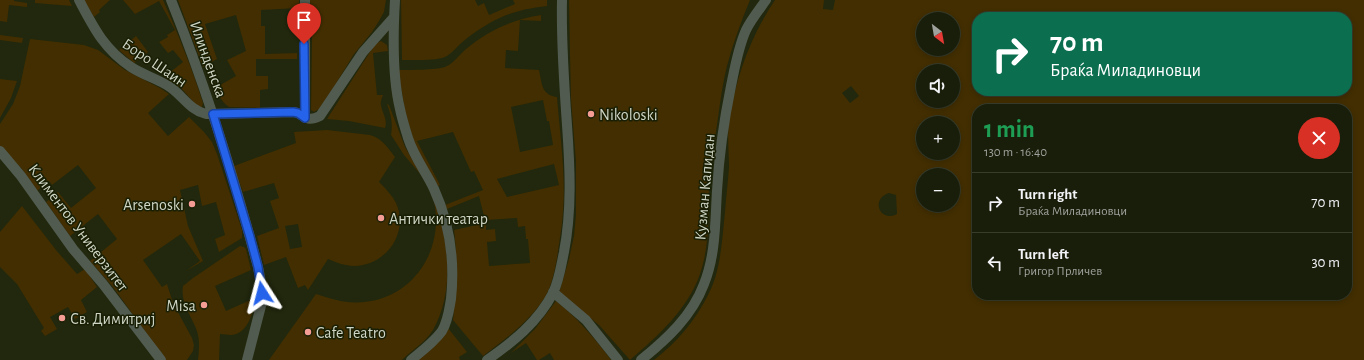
<!DOCTYPE html>
<meta charset="utf-8">
<style>
body{margin:0;font-family:"Alegreya Sans",sans-serif;background:#262b18;color:#f1f3f6;height:100vh;display:flex;flex-direction:column;font-size:15px;white-space:nowrap}
*{box-sizing:border-box;margin:0}
p{font-size:13px;color:#9fa29c}
.icon{flex:none;width:22px;height:22px;fill:none;stroke:currentColor;stroke-width:2;stroke-linecap:round;stroke-linejoin:round}
.map{position:relative;flex:1;overflow:hidden}
.details{position:absolute;left:972px;top:104px;width:380px;height:196px;display:flex;flex-direction:column;background:#191e0a;border-radius:16px;box-shadow:0 2px 6px #0003,0 0 0 1px #373c2b}
.details>*{flex:none}
.hud{position:absolute;left:972px;top:12px;width:380px;height:84px;border-radius:16px;box-shadow:0 2px 6px #0003,0 0 0 1px #373c2b;background:#0b6e4f;color:#fff;overflow:hidden}
.needle{width:26px;rotate:149deg}
.controls{position:absolute;left:916px;top:12px;display:grid;gap:8px}
.controls a{display:grid;place-items:center;width:44px;height:44px;border-radius:50%;background:#191e0a;box-shadow:0 2px 6px #0003,0 0 0 1px #373c2b;font-size:20px}
.pin{position:absolute;display:grid;place-items:center;width:34px;height:34px;color:#fff;margin:-41px -17px;border-radius:50% 50% 50% 0;rotate:-45deg;box-shadow:0 0 4px #0007}
.pin .icon{rotate:45deg}
.me{position:absolute;width:44px;margin:-22px;rotate:351deg;stroke-linejoin:round;filter:drop-shadow(0 0 3px #0008)}
.turn{display:flex;align-items:center;gap:14px;height:84px;padding:0 12px;font-size:18px}
.turn .icon{width:52px;height:52px;stroke-width:2.5}
.turn b{display:block;font-size:28px;line-height:34px}
.round{display:grid;place-items:center;flex:none;width:42px;height:42px;border-radius:21px;background:#262b18}
.headline{display:flex;align-items:center;justify-content:space-between;height:68px;padding:0 12px}
h1{font-size:24px;font-weight:600;line-height:30px;color:#1e9e55}
ul{padding:0;list-style:none}
li{display:flex;align-items:center;gap:12px;height:60px;padding:0 12px;border-top:1px solid #373c2b}
li div{flex:1}
li b{display:block;font-size:15px}
li em{font-style:normal}
.map>svg:first-child{display:block}
.green{fill:#422e00;fill-rule:evenodd}
.lines{fill:none;stroke-linecap:round;stroke-linejoin:round}
.minor{stroke:#525b50;stroke-width:10}
.route-casing{stroke:#184099;stroke-width:10}
.route{stroke:#2563eb;stroke-width:7}
.poi-dot{fill:#f59c95;stroke:#181f04;stroke-width:1.5}
.labels{text-anchor:middle;stroke-width:3;stroke-linejoin:round;paint-order:stroke}
.street-label{font-size:16px;fill:#cfd5c4;stroke:#181f04}
.poi-label{font-size:16px;fill:#cfd5c4;stroke:#181f04;text-anchor:start}
</style>
<div class="map">
<svg width="1364" height="360" viewBox="0 0 1364 360">
<rect width="100%" height="100%" fill="#21280d"/>
<!-- green -->
<path class="green" d="M0,0H14V1L27,3V7L9,5L7,22L0,21Z
M35,0H69L72,6L35,3Z
M84,0H110L99,10L100,12L94,17Z
M123,0H163C178,34 192,68 203,103L202,107L199,108L198,107L182,89L164,77L183,62L173,50L168,53L159,42L168,37L167,35L175,30L159,1L135,14Z
M178,0H299V8L261,10V26H265V54L297,53V59H256V76H268V89L260,90V108L229,107C222,103 219,95 215,88L236,76L227,60L246,51L236,15L205,24L217,59L203,67Z
M310,0H386L384,12L379,21L372,32L354,54L335,85L319,109L314,112L311,110L312,37Z
M401,0H475L478,6L484,3L489,15L515,4L513,0H547V6C512,10 494,18 466,39C459,44 451,55 445,57C435,61 413,60 402,60Z
M569,0H750C741,22 733,43 727,66C721,90 719,114 715,138C714,148 711,158 710,168C707,203 712,239 700,274C688,309 658,336 630,360L599,325L559,293L569,259L574,236L576,215V162L571,99L570,55Z
M775,0H824L823,9L833,10L835,0H1364V360H654C677,342 695,321 708,295C721,271 722,239 725,212C726,197 728,182 729,167C729,152 727,136 729,121C736,77 750,37 775,0ZM977,17H1347V91H977ZM923,19H953V49H923ZM923,71H953V101H923ZM851,86L859,96L850,103L842,93ZM977,109H1347V295H977ZM923,123H953V153H923ZM923,175H953V205H923ZM889,193L896,195L897,214C880,223 870,199 889,193Z
M541,15V21L520,20L518,51L506,50L505,68L539,70C542,83 541,95 557,97C560,135 566,174 563,212C562,228 559,243 557,258C554,274 551,290 541,303C525,325 504,340 483,356L453,320C456,290 458,261 454,230L486,223V230L495,229L496,241L487,242L489,266L530,263L528,239H526L525,226L518,227L517,218L485,220L479,196L447,209L445,205L483,190L474,171L471,172L453,132L417,141L440,185L438,186L416,148L406,116L398,70C410,70 435,70 445,67C453,64 459,55 466,49C488,31 513,19 541,15ZM543,100L547,121H549L553,145L520,152L511,107ZM554,164L559,185L507,197L497,179Z
M0,35L23,38L22,43L0,40Z
M136,36L148,52L134,63L119,50Z
M30,39L84,45L98,50L125,70L160,88L169,94L148,113L168,136L189,117L204,132L212,142L217,154L242,230V238L219,252L215,239L225,235L216,202L202,206L198,185L180,190L188,226L203,261L186,271L200,261L181,234L143,260L162,287L167,284L173,303L192,338L194,345L193,351L187,360H166L113,287L90,261L117,239L98,214L70,236L46,202L58,192L71,208L96,188L78,165L52,185L49,181L37,191L22,169L0,146V124L13,104L20,86Z
M381,41L387,45L388,51L373,53L377,95H383C382,98 380,102 381,105C382,113 388,119 385,128L349,121L327,119L375,44Z
M0,79L17,81L11,98L0,118Z
M387,104L389,105L405,147L421,175L404,155L391,135C393,123 391,115 387,104Z
M327,130L370,135C382,138 388,148 395,157L379,182C386,189 392,195 396,203C411,236 380,272 346,265C339,264 334,261 328,259L308,290L305,285L298,288L286,257L264,265L257,236L279,228L270,201L279,198L274,183L243,192L234,166L296,143L294,132ZM298,224L302,247L290,249L285,226Z
M433,197C448,238 456,289 433,330C426,342 412,350 402,360H269L316,294C331,299 347,304 364,302C416,297 446,246 433,197Z
M22,206L56,250L77,274L85,269L97,287L81,300L87,312L75,319L68,307L50,317L57,329L45,336L41,331L44,328L17,284L0,267V232Z
M240,246L244,247L246,249L251,270L215,286L226,311L257,297C254,309 249,330 236,334C231,336 225,334 220,334L219,360H198C199,350 200,341 197,331C192,317 180,302 183,286L193,278Z
M556,301C577,318 595,338 611,360H554L550,353L539,360H537L526,343L511,353L535,329Z
M448,328L467,352L459,357L460,360H418Z"/>
<g class="lines">
<!-- minor -->
<path class="minor" d="M79,0C94,28 104,49 131,67C143,75 158,79 170,87C183,96 190,110 206,114L295,112C307,117 307,122 320,116L363,52L394,17
M171,0C206,87 234,177 258,267L261,282L262,302L247,360
M305,0V118
M395,0C393,34 392,76 400,109C402,119 405,128 408,138C414,157 426,172 434,189C450,224 455,261 451,299C449,310 448,321 442,331C434,342 422,351 411,360
M0,151L21,176L73,249L103,284L161,360
M553,292L586,320L618,360
M487,360C513,342 538,322 553,293C559,281 561,266 564,252C572,210 570,168 567,125C564,83 561,42 562,0
M641,360C667,339 692,316 704,284C716,254 715,222 717,191C719,156 724,120 731,86C735,67 738,48 746,30C751,20 759,10 766,0"/>
</g>
<g class="lines">
<defs>
<path id="route" d="M262,293L258,267L250,237L213,114L293,112L298,113L305,118L304,44"/>
</defs>
<!-- route casing -->
<use href="#route" class="route-casing"/>
<!-- route -->
<use href="#route" class="route"/>
</g>
<!-- markers -->
<g class="poi-dot">
<circle cx="591" cy="114" r="4"/>
<circle cx="192" cy="204" r="4"/>
<circle cx="381" cy="218" r="4"/>
<circle cx="204" cy="305" r="4"/>
<circle cx="62" cy="318" r="4"/>
<circle cx="308" cy="332" r="4"/>
</g>
<g class="labels">
<!-- street labels -->
<g class="street-label">
<text transform="translate(209 59) rotate(70)" y="6">Илинденска</text>
<text transform="translate(155 62) rotate(34)" y="6">Боро Шаин</text>
<text transform="translate(704 187) rotate(-85)" y="6">Кузман Капидан</text>
<text transform="translate(79 227) rotate(53)" y="6">Климентов Универзитет</text>
</g>
<!-- poi labels -->
<g class="poi-label">
<text x="599" y="120">Nikoloski</text>
<text x="184" y="210" text-anchor="end">Arsenoski</text>
<text x="389" y="224">Антички театар</text>
<text x="196" y="311" text-anchor="end">Misa</text>
<text x="70" y="324">Св. Димитриј</text>
<text x="316" y="338">Cafe Teatro</text>
</g>
</g>
</svg>
<div class="controls">
<a><svg class="needle" viewBox="-14 -14 28 28"><path d="M0-13l5 13h-10z" fill="#e53935"/><path d="M0 13l5-13h-10z" fill="#9fa29c"/></svg></a>
<a><svg class="icon" aria-label="sound" viewBox="0 0 24 24"><path d="M4 9h4l5-4v14l-5-4H4zM17 9q2 3 0 6"/></svg></a>
<a>+</a>
<a>−</a>
</div>
<div class="pin" style="left:304px;top:44px;background:#d93025"><svg class="icon" aria-label="arrive" viewBox="0 0 24 24"><path d="M6 21V4h12l-3 4 3 4H6"/></svg></div>
<svg class="me" style="left:262px;top:293px" viewBox="-20 -20 40 40"><path d="M0-17L14 15 0 8-14 15z" fill="#2563eb" stroke="#fff" stroke-width="4"/></svg>
<div class="hud">
<div class="turn"><svg class="icon" aria-label="right" viewBox="0 0 24 24"><path d="M7 20v-9h11M14 6l5 5-5 5"/></svg><div><b>70 m</b>Браќа Миладиновци</div></div>
</div>
<section class="details">
<div class="headline"><div><h1>1 min</h1><p>130 m · 16:40</p></div><a class="round" style="background:#d93025;color:#fff"><svg class="icon" aria-label="close" viewBox="0 0 24 24"><path d="M6 6l12 12M18 6L6 18"/></svg></a></div>
<ul>
<li><svg class="icon" aria-label="right" viewBox="0 0 24 24"><path d="M7 20v-9h11M14 6l5 5-5 5"/></svg><div><b>Turn right</b><p>Браќа Миладиновци</p></div><em>70 m</em></li>
<li><svg class="icon" aria-label="left" viewBox="0 0 24 24"><path d="M17 20v-9H6M10 6l-5 5 5 5"/></svg><div><b>Turn left</b><p>Григор Прличев</p></div><em>30 m</em></li>
</ul>
</section>
</div>
